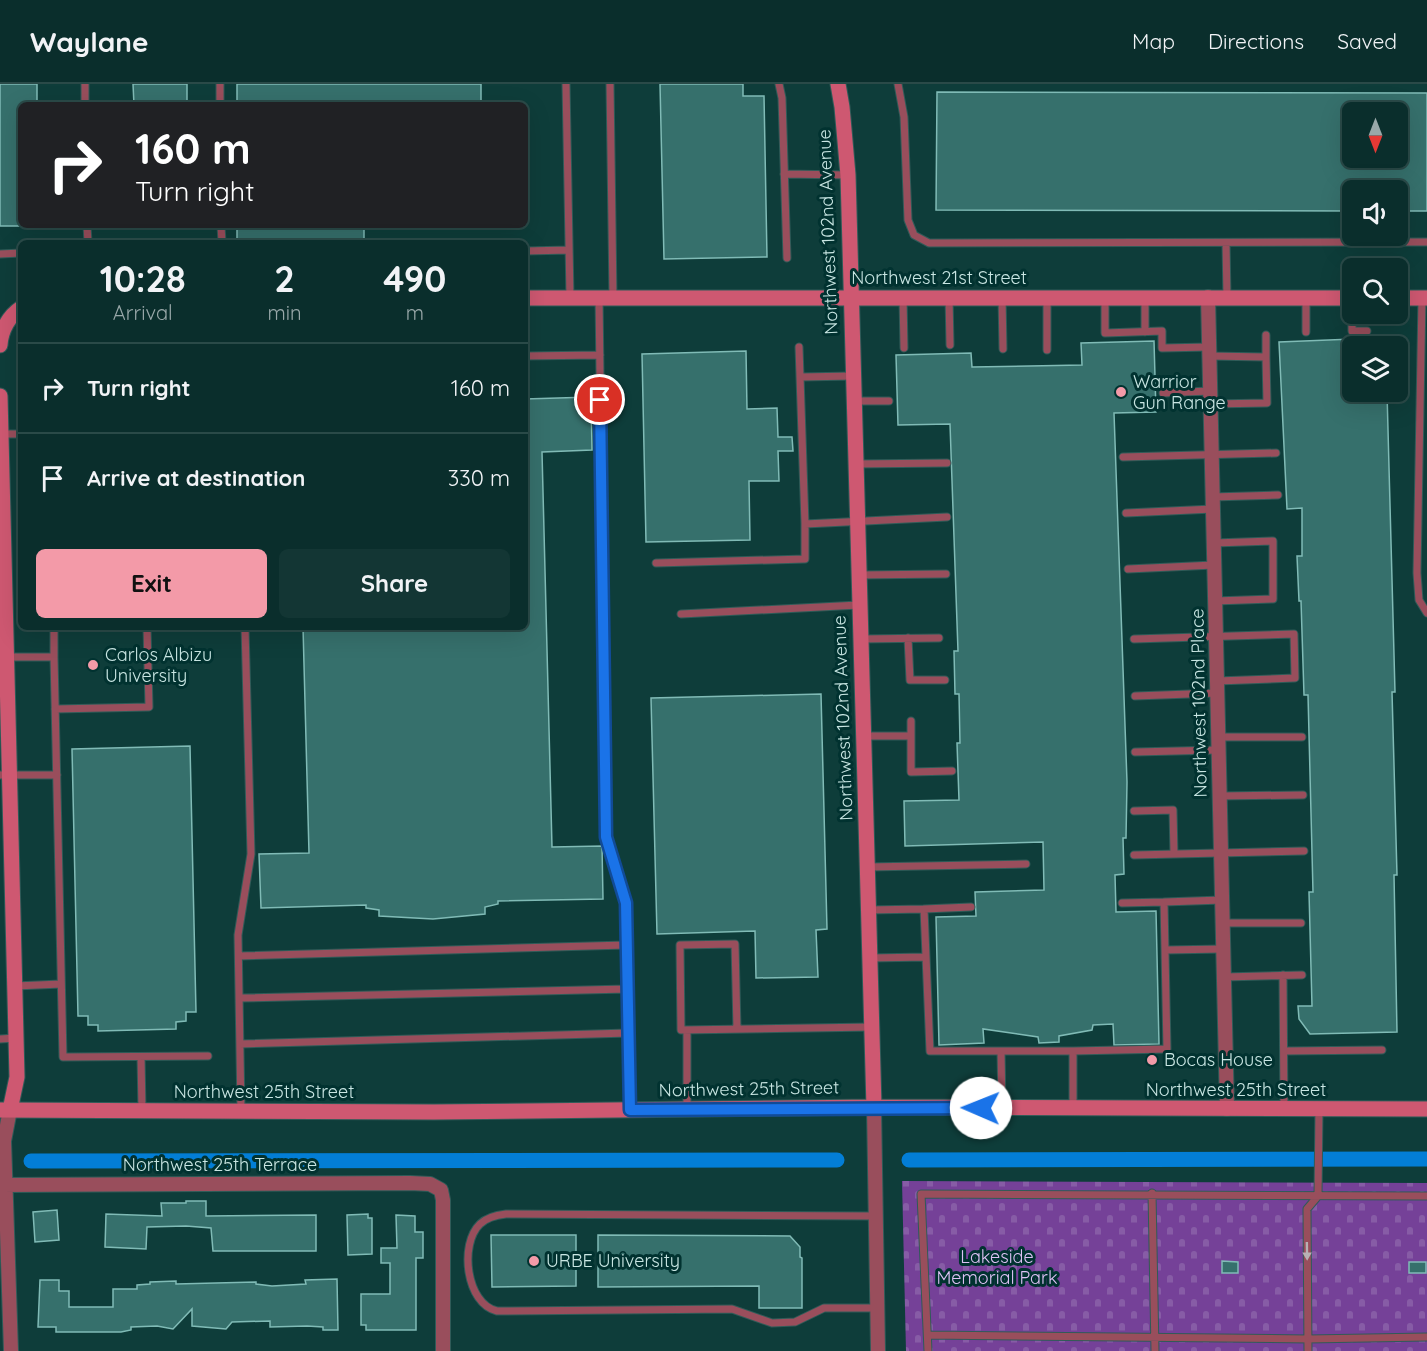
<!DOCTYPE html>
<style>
body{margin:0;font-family:Quicksand,sans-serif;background:#133634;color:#f1f3f6;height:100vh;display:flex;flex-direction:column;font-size:22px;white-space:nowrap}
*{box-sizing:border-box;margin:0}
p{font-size:20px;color:#99a8a9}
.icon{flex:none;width:33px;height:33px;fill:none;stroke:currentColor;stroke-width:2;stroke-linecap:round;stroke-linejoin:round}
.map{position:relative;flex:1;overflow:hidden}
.panel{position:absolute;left:18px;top:156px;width:510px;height:390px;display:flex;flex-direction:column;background:#0a2e2c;border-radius:9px;box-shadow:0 6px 24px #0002,0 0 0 2px #2a4a48}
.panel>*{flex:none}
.hud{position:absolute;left:18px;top:18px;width:510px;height:126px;border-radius:9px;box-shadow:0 6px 24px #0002,0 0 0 2px #2a4a48;background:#202124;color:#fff;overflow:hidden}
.needle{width:39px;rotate:180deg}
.controls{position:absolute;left:1342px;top:18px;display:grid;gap:12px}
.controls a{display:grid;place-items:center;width:66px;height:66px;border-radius:9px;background:#0a2e2c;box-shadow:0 6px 24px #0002,0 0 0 2px #2a4a48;font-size:30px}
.pin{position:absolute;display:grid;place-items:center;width:51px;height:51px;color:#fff;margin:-26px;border:3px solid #fff;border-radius:50%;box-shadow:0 2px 6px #0007}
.me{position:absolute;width:66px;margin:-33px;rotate:271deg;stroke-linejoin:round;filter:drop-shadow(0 0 4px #0008)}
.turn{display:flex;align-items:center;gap:21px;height:126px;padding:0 18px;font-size:27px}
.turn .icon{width:78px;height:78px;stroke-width:2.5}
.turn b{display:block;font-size:42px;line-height:51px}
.eta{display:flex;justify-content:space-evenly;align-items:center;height:102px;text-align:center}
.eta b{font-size:36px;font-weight:700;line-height:42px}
.button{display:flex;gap:12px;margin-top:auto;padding:12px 18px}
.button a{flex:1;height:69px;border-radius:9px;background:#f39aa8;color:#111;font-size:24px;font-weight:700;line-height:69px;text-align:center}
.button a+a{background:#133634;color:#f1f3f6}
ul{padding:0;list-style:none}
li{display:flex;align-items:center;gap:18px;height:90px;padding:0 18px;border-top:2px solid #2a4a48}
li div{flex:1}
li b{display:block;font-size:22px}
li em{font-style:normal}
header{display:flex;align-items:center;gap:36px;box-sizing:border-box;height:84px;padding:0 30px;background:#0a2e2c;border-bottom:2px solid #2a4a48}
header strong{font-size:28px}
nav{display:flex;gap:33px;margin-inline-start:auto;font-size:21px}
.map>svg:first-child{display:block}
.cemetery{fill:url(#cemetery-stones)}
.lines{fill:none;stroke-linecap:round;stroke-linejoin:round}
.canal{stroke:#037ed6;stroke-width:15}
.building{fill:#36706c;stroke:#80bbb6;stroke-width:1.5;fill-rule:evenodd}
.lane-casing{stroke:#305b58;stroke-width:9}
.street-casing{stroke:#305b58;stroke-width:16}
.secondary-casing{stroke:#305b58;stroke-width:17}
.lane{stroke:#994e5c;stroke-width:7}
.street{stroke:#994e5c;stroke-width:14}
.secondary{stroke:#ce5871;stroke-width:15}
.oneway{fill:#b8b1b4}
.route-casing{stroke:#114b97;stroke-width:15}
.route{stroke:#1a73e8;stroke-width:10}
.poi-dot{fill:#f39aa8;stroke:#013230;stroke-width:2}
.labels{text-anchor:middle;stroke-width:6;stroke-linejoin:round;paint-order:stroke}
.street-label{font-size:18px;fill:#c9e6e3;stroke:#013230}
.poi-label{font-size:18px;fill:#c9e6e3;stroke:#013230;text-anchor:start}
.park-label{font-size:18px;fill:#dfc2f6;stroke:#013230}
</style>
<header>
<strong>Waylane</strong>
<nav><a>Map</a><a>Directions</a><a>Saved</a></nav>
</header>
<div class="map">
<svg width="1427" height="1267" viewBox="0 0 1427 1267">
<defs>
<pattern id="cemetery-stones" width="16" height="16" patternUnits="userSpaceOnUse" patternTransform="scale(1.5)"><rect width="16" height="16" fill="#754198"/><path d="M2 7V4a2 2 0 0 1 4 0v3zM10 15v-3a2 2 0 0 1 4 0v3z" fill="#875ca6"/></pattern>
</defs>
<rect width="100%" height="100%" fill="#0e3d3a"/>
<!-- cemetery -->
<path class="cemetery" d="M902,1097L1427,1099V1267H906Z"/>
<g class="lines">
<!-- canal -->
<path class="canal" d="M909,1076L1427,1075
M31,1077L837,1076"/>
</g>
<!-- building -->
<path class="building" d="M0,0H37V21H21V142H0Z
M133,0H187V21H134Z
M237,0H481V21H237Z
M660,0H743V12H764L767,173L664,175Z
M937,8L1427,9V127H1398V106H1353V127L936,126ZM1353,28H1398V74H1353Z
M237,141H364V159H237Z
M1353,255V308H1387L1395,608H1392L1397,791H1394L1397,948L1310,950L1299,935L1298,922H1312L1309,808H1313L1308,611H1304L1301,517H1299L1297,472H1302V424L1287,425L1279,258Z
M1154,257L1156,328L1114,329L1127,698L1126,754H1123L1124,790L1115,791L1116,828L1156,827L1159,960L1114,961L1113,940L1093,941L1092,946L1059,952V958L1039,959L1038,953L983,945L984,959L939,961L936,833L976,832L975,808L1044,806L1043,758L905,762L904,717L959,716L957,659H960L959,610H955L954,567H958L950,340L898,341L896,271L971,269L972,283L1082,281L1081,259Z
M746,267L747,325L777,324L778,353H792L793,367H778L779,397H749L750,456L646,458L642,270Z
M591,313L592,366L542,368L552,763L602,762L603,815L498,817V820L485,823V830L433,835L379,832V826L366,824V821L261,824L259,770L309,769L303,543H525V315Z
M821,610L827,845L816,846L818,893L756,894L755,847L657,850L651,614Z
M190,662L196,928H186V937L176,938V945L98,947V941H88V932H78L72,665Z
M186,1117H206V1132L316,1131V1167H213L211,1144L186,1142L147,1143L146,1165L105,1163L106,1130L162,1132L161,1119H186Z
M57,1126L59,1156L35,1158L33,1128Z
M368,1130V1134H372V1170L348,1171L347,1131Z
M396,1131L415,1132V1148H423V1174H416V1246H366V1241H361V1210H390V1179H381V1164H397Z
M491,1151H576V1202L492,1203Z
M598,1151L790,1152L800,1163V1173L802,1174V1224H759V1202L598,1203Z
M1222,1177L1238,1178V1189H1222Z
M1409,1178H1426V1189H1409Z
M337,1195L338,1246H323V1243L307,1242L270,1243V1237L232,1238L226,1245L192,1242V1225L173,1245L157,1242L131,1243V1246L121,1248H56V1243H38L40,1196H59V1207H69V1223H113V1205H137V1201L150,1200V1198L176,1197V1200L256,1198V1200L272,1202L306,1200L305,1196Z"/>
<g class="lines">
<defs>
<path id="lane" d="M85,0V21
M220,0V21
M566,0L570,213
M610,0L613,213
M779,0L782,14L787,174
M898,0L904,33L908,136L914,151L929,159L1427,158
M784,90L848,91
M87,141L88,159
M221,141L222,159
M1226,159L1227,213
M525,167L569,166
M0,170L21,169
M599,213L606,753L626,819L630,1025
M903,213L904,264
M949,213L950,261
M1002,213L1003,265
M1047,213V266
M1105,214V249L1162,247V264L1209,263
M1145,214V248
M1352,214V247H1367
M1422,214L1417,489L1419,516L1427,529
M1306,248V213
M799,263L805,440
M525,272L600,271
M1209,272L1266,273V251
M800,293L853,292
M1163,309L1210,307
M854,317H889
M1211,320L1267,319L1266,273
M1,350H21
M1123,373L1276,369
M855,380L947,379
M1212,413L1278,411
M1126,429L1213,425
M1214,459L1273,457V515L1215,517
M656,479L805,475V440L947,433
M1128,485L1214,481
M859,491L946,490
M681,530L859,521
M54,543V573
M908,554L910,596H945
M860,555L939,554
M1134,555L1294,550L1295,594L1217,597
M7,573H54L63,973L208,972
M1135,612L1217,609
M55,625L149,623L147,543
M911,637V652
M863,652H911V688L952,687
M1218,653H1302
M1135,668L1218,666
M0,691H57
M1219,712L1303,711
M1134,727L1173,726L1174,770
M1134,771L1304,767
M867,783L1026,780
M1164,818L1222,816
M971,823L924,825L930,967H1001L1002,1024
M868,826L924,825
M1222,839H1301
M1165,866L1223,865
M239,872L626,861
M870,874L926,873
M1283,891L1284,1024
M1224,893L1302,891
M15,902L61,900
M240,914L627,905
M737,945L735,860L680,861L681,946L872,943
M0,955L16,954
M240,960L628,949
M1001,967H1073V1024
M1073,967L1167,965L1164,818L1122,819
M1284,967L1382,966
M141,973L142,1026
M687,1024V946
M241,1027L238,851L251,770L245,543
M1152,1109L1155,1267
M875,1132L506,1130C497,1131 487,1133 480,1140C459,1160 466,1220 497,1227L732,1225L772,1239L795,1238L824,1224H877
M928,1251L1308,1255L1427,1253
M928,1267L921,1110L1427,1112
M1308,1267L1307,1125L1318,1112L1319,1025"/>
<path id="street" d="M1208,213L1227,1025
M874,1023L878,1267
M10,1026L4,1057L11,1267
M0,1101L410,1099L430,1100L441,1106L443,1116V1267"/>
<path id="secondary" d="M838,0L842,23L848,91L874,1023
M525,214H1353
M1398,214H1427
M0,261C1,246 9,232 21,224
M0,312L17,993L10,1026
M0,1026L434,1028L874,1023L1427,1025"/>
</defs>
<!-- lane casing -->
<use href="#lane" class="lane-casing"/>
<!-- street casing -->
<use href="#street" class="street-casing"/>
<!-- secondary casing -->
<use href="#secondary" class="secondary-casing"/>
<!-- lane -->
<use href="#lane" class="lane"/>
<!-- street -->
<use href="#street" class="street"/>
<!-- secondary -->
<use href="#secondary" class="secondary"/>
</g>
<!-- one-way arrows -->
<defs><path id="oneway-solid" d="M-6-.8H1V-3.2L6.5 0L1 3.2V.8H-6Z" transform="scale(1.5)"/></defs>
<use class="oneway" href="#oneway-solid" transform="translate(1307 1167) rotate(89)"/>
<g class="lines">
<defs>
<path id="route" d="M600,316L606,753L626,819L630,1026L981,1024"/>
</defs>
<!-- route casing -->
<use href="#route" class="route-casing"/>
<!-- route -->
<use href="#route" class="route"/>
</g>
<!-- markers -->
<g class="poi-dot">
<circle cx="1121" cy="308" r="6"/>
<circle cx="93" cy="581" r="6"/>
<circle cx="1152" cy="976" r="6"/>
<circle cx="534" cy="1177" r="6"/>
</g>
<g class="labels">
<!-- street labels -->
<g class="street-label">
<text transform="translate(828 148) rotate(-92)" y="6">Northwest 102nd Avenue</text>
<text x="939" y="200">Northwest 21st Street</text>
<text transform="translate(1199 619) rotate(-91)" y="6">Northwest 102nd Place</text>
<text transform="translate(843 634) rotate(-92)" y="6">Northwest 102nd Avenue</text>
<text transform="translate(749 1005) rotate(-1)" y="6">Northwest 25th Street</text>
<text x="1236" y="1012">Northwest 25th Street</text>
<text x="264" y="1014">Northwest 25th Street</text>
<text x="220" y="1087">Northwest 25th Terrace</text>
</g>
<!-- poi labels -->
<g class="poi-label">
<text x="1133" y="304">Warrior<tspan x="1133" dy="21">Gun Range</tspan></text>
<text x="105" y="577">Carlos Albizu<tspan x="105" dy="21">University</tspan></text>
<text x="1164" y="982">Bocas House</text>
<text x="546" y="1183">URBE University</text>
</g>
<!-- park labels -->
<g class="park-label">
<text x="997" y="1179">Lakeside<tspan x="997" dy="21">Memorial Park</tspan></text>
</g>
</g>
</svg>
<div class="controls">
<a><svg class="needle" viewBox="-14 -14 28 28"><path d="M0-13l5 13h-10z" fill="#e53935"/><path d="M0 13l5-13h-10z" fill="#99a8a9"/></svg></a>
<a><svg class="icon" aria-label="sound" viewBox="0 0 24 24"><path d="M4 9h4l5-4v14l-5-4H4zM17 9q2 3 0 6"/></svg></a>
<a><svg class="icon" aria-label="search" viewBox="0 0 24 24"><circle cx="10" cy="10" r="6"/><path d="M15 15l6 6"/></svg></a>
<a><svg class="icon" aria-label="layers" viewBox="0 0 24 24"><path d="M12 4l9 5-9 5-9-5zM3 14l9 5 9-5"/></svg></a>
</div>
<div class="pin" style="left:600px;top:316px;background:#d93025"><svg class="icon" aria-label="arrive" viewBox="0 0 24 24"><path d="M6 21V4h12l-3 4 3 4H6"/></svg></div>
<svg class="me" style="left:981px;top:1024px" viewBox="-20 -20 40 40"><circle r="19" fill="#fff"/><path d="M0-13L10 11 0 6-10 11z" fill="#1a73e8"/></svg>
<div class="hud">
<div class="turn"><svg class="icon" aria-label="right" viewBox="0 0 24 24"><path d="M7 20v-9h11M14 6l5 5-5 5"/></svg><div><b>160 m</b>Turn right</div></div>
</div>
<section class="panel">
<div class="eta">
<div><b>10:28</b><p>Arrival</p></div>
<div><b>2</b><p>min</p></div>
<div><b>490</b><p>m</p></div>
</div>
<ul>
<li><svg class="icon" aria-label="right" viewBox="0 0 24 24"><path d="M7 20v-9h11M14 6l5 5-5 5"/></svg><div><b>Turn right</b></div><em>160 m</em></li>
<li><svg class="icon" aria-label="arrive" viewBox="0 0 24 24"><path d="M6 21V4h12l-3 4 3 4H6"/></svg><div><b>Arrive at destination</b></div><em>330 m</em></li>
</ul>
<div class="button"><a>Exit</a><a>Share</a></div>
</section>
</div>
